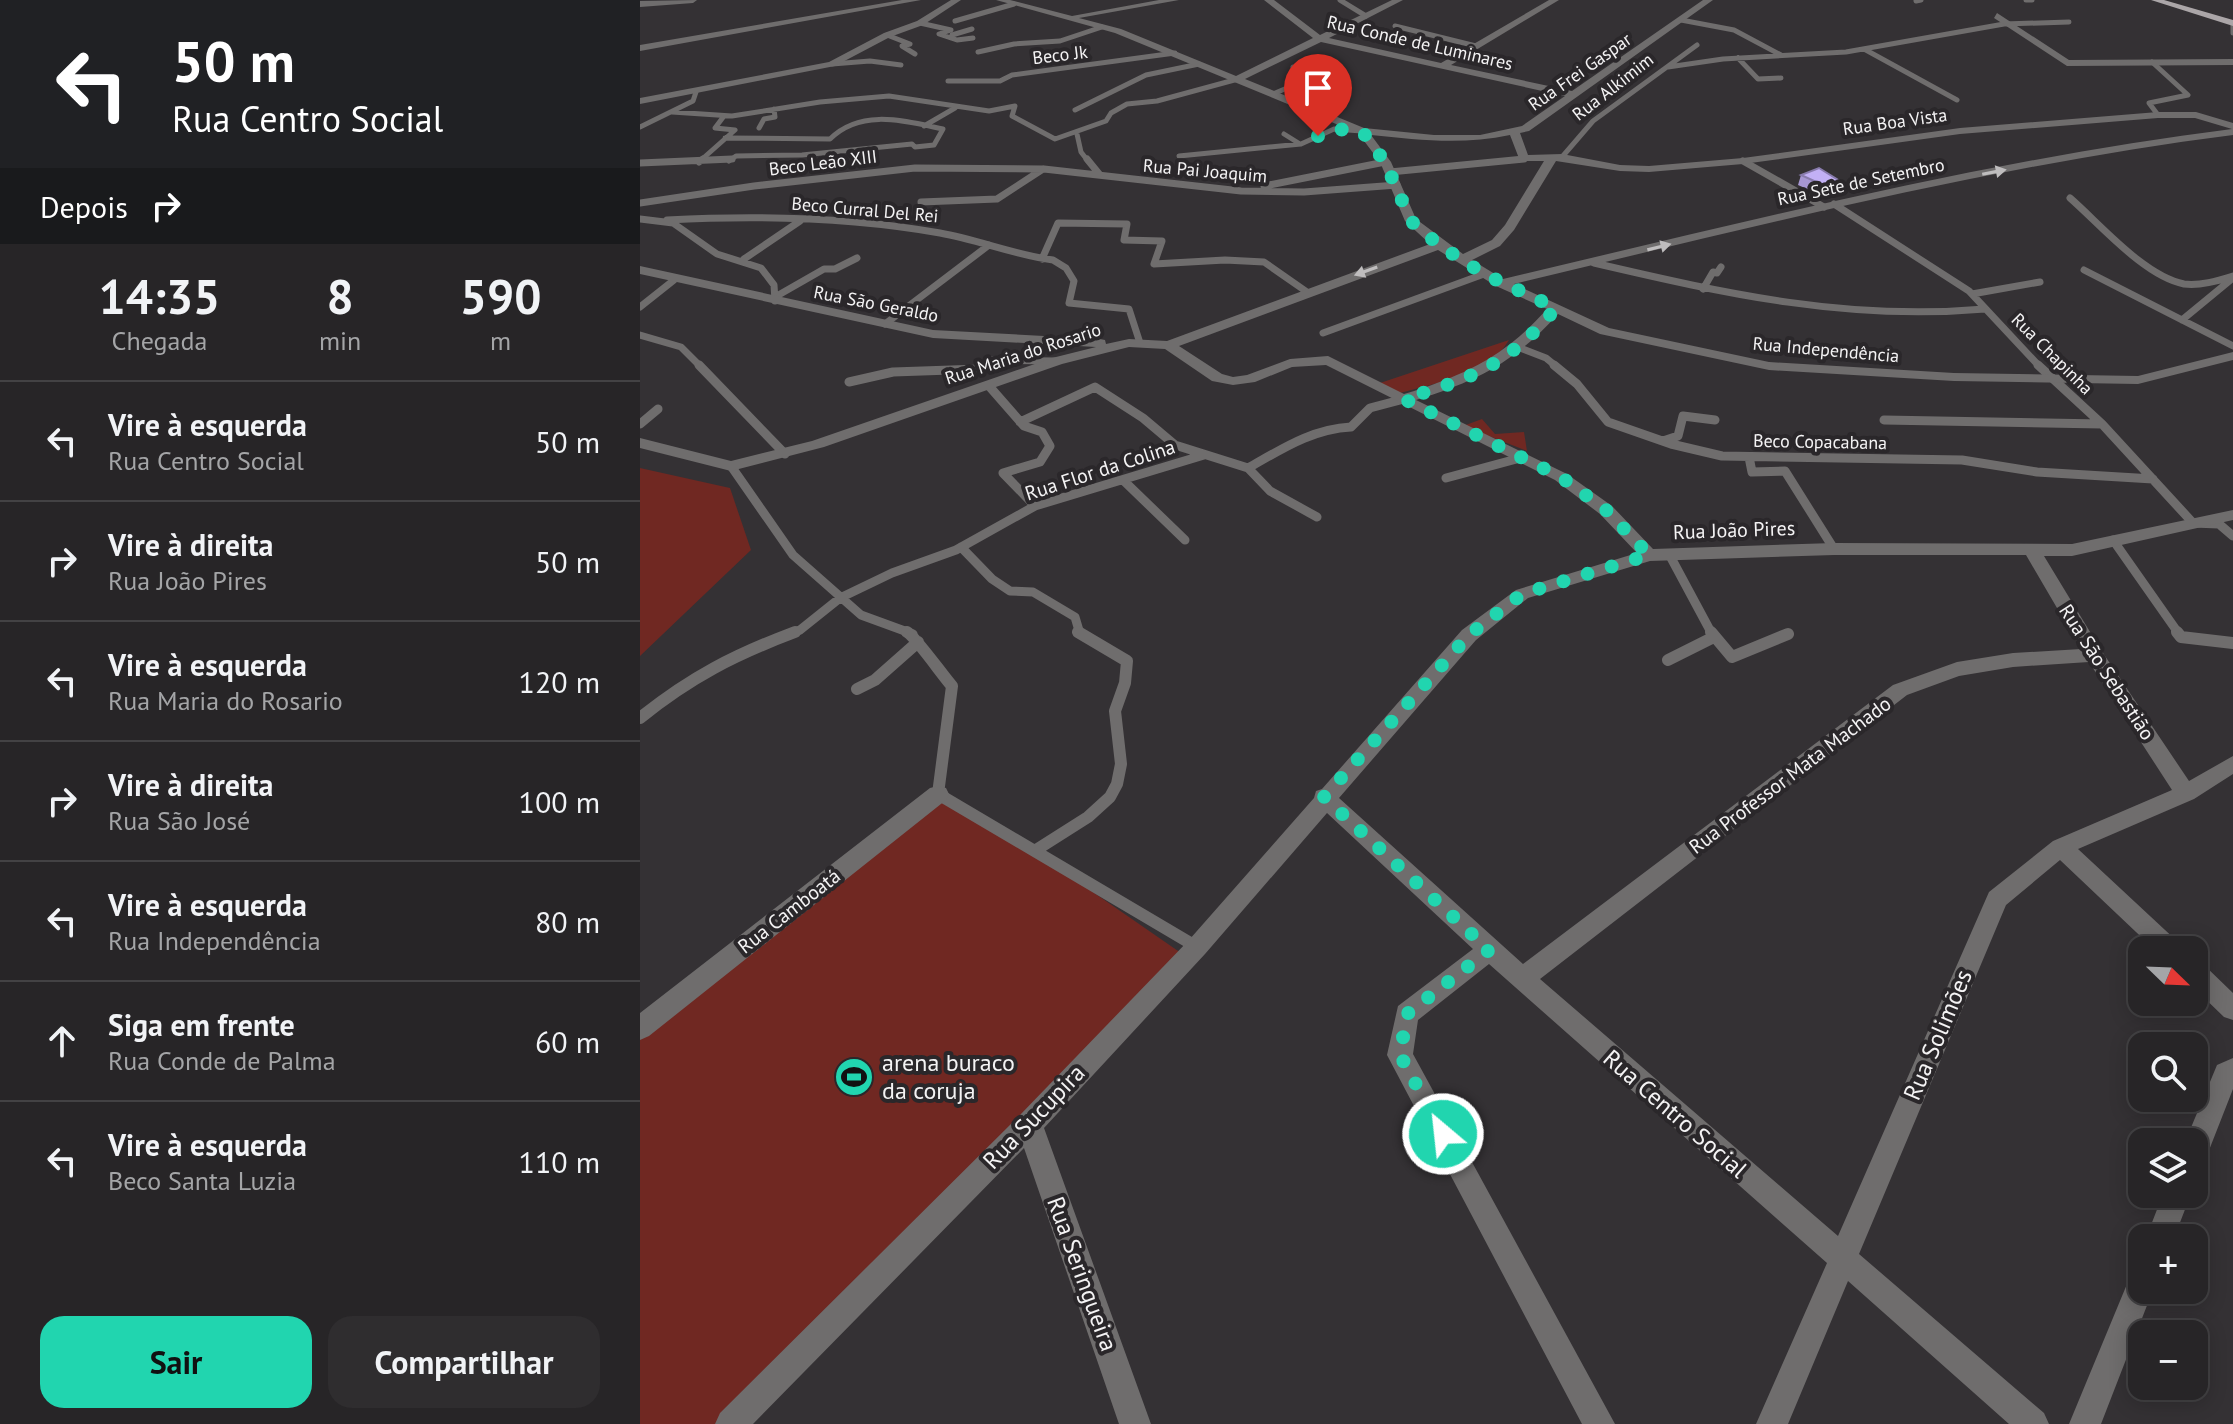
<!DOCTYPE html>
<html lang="pt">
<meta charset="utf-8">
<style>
body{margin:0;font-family:"PT Sans",sans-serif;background:#2f2d2f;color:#f1f3f6;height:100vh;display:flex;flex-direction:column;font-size:30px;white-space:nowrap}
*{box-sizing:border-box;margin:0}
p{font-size:26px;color:#a4a5a7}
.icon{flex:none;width:44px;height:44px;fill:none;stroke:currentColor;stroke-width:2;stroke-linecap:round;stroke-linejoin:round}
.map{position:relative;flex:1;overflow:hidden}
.panel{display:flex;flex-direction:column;background:#272527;width:640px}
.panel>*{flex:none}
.guide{background:#202124;color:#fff;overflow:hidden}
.needle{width:52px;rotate:113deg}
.tools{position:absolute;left:1488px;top:936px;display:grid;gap:16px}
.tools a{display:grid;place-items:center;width:80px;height:80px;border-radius:16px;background:#272527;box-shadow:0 4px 20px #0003,0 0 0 2px #434244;font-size:40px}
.pin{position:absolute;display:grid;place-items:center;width:68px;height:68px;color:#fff;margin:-82px -34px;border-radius:50% 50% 50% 0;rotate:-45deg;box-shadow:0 0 8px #0007}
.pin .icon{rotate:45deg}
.me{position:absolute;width:88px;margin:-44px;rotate:332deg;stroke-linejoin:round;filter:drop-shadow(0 0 6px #0008)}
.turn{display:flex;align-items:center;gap:28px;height:168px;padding:0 40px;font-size:36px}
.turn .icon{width:104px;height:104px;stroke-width:2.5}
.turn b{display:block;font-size:56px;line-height:68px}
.then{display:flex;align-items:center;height:76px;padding:0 40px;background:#0003;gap:16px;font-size:30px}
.eta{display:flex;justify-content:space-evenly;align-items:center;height:136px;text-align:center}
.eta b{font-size:48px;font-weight:700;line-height:56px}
.primary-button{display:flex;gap:16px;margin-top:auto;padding:16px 40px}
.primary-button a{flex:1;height:92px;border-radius:24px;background:#21d5af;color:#111;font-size:32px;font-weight:700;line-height:92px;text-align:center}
.primary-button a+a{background:#2f2d2f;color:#f1f3f6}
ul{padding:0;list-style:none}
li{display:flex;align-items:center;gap:24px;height:120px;padding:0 40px;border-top:2px solid #434244}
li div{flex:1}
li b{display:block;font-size:30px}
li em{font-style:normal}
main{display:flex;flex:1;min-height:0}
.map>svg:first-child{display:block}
.green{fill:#702822}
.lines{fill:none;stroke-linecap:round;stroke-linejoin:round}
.service-far3{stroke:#6f6d6d;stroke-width:5}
.service-far2{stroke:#6f6d6d;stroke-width:7}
.service-far1{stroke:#6f6d6d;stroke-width:9}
.service{stroke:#6f6d6d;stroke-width:12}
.minor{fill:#6f6d6d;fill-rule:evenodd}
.primary{fill:#aba6a8;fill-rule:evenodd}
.wall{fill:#a797d3}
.shaded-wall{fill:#887bac}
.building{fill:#c2b0f5;stroke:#887bac;stroke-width:2}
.oneway{fill:#bfbdbe}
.route{stroke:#21d5af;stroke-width:14;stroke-dasharray:0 25.2}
.labels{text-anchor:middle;stroke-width:8;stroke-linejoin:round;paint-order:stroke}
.far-street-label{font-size:18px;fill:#f4f3f4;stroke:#2a272a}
.street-label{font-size:20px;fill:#f4f3f4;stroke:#2a272a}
.near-street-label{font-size:24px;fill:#f4f3f4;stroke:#2a272a}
.near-poi-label{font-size:24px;fill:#f4f3f4;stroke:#2a272a;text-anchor:start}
</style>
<main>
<section class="panel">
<div class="guide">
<div class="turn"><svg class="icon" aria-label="left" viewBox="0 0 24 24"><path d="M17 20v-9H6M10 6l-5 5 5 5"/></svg><div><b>50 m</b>Rua Centro Social</div></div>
<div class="then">Depois<svg class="icon" aria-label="right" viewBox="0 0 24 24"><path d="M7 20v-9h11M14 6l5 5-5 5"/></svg></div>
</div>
<div class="eta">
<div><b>14:35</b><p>Chegada</p></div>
<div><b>8</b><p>min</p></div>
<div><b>590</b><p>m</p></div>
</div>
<ul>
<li><svg class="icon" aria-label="left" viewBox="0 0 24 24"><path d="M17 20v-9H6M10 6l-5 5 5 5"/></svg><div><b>Vire à esquerda</b><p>Rua Centro Social</p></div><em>50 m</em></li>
<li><svg class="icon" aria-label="right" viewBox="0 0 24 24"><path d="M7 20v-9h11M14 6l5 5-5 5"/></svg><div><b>Vire à direita</b><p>Rua João Pires</p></div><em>50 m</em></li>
<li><svg class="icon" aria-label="left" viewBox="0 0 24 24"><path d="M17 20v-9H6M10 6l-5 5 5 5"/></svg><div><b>Vire à esquerda</b><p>Rua Maria do Rosario</p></div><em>120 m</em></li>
<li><svg class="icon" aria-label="right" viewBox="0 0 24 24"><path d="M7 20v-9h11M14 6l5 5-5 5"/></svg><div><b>Vire à direita</b><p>Rua São José</p></div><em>100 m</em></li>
<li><svg class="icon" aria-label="left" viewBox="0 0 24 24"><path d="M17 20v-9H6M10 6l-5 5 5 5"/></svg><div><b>Vire à esquerda</b><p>Rua Independência</p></div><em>80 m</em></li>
<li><svg class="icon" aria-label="ahead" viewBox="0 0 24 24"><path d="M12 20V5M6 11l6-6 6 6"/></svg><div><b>Siga em frente</b><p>Rua Conde de Palma</p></div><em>60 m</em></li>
<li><svg class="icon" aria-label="left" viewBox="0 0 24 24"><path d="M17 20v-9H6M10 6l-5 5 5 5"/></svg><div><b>Vire à esquerda</b><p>Beco Santa Luzia</p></div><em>110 m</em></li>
</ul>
<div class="primary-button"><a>Sair</a><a>Compartilhar</a></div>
</section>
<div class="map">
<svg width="1593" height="1424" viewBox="0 0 1593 1424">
<rect width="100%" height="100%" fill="#343134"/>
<!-- green -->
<path class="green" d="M869,340C849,375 792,384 756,394L740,383Z
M842,419L855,434L884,432L887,451L823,426Z
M0,468L90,488L111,550L0,656Z
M297,796L395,852L541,953L86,1424H0V1032Z"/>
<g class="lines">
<!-- service-far3 -->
<path class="service-far3" d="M700,0L726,16
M1386,0H1392
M1276,1L1281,0
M1041,20L1094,30L1141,55
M315,21L374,4
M280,23L311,30L299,34L317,40L333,38
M1593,23V33
M755,26L836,46
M247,35L270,44L262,46L275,54
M312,35L332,29
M1224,49L1317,100
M338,52L374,44L420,41L462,27
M1098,58L1118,79L1141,78
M1512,62L1548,95L1509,103L1518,115
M192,64L230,61L261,65
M1028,67L1083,59L1206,52L1364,24L1429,22
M308,81H360L372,75L535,53
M633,94L675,76L653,67
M435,110L506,75L559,64
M32,112L92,116L180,102L249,96L349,111L375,106L372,116L415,139L466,121L471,113L487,104L517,101L598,79
M284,126L315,108
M0,127L53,101L56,92
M119,128L124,119L135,117L134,109
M437,134L441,152L448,161
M644,134L660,144
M85,138L190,139C221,108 265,121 303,129L294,145L275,147L272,144L162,155L96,156L89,161
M539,156L661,144L694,129L722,131
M922,157L953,121L1057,45
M60,161L95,130L75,128L84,116
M867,161L884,159"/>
<!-- service-far2 -->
<path class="service-far2" d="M447,159L460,175
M1103,161L1184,207
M59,162L63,159
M0,163L92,159
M750,172L884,159
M624,186L745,162
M1430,198C1460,224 1504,276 1544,284C1560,286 1577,281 1593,276
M281,202L357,199L403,169
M0,203L114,186L275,168L404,169L601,191L664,192L757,185
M1194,204L1329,291L1400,367
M0,219L33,223L77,254L121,268L134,285L135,301
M27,220C119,215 210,217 300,233C339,240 375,255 413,260L426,268L434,281L429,303L489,309L500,343
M104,259L160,221
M402,259L418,223L487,224L484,240L522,241L514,264L585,260L624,262L667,292
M954,263C1087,294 1207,321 1345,309
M1444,270L1593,346
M1063,289L1073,272L1077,273L1081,267
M1332,294L1400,282
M135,297L184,269H195L217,258
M0,307L34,280
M1542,320L1593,278
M245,324L349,245
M683,333L844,274
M0,335L41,347L61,367
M880,348L906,358L917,367
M342,367L350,360L416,361"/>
<!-- service-far1 -->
<path class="service-far1" d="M59,365L145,454
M914,365L937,384L968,422L1031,444L1082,456L1322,460L1397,472L1513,479
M1398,365L1462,424L1553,523L1579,524L1593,536
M209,382L253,372L340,369L344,365
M349,386L384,426L402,432L410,446L400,462L363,473L395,506
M1244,420L1462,424
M380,422L455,387L503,418L535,445L608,468C642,449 672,429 711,427L730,408L764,399
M0,424L18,409
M1023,441L1038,436L1043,416L1075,420
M1109,457L1112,472L1145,471L1194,549
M91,466L153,555L221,615L273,634
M608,468L630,491L677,517
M806,478L884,457
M484,481L545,540
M1473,540L1539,634
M321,547L352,579L370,591L393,592L435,617L440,634
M1029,554L1072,634
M150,634L160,630L200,598L252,573L316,550L395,506L564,455"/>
<!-- service -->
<path class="service" d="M267,632C275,636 303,676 312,686L298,794L557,947
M1071,632L1092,657L1148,634
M1537,632L1541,637L1593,643
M1028,660L1074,637
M217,689L235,680L278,642
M0,718C51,677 94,655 155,632
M396,850L448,817L470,797L477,784L481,764L475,711L485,683L487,661L438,632"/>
<!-- minor -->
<path class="minor" d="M57,0L53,3L0,7V1Z
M262,0H281L0,51V45Z
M311,0H321L283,25L250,37L195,66L0,104V98L189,62L244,33L277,21Z
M356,0H370L432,16L519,0H539L439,18L481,29L596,76L673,38L624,0H634L680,35L752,0H763L689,38L801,63L909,0H919L811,65L932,91L1063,0H1073L889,131L880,133L888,155L922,154L980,165L1009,166L1103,158L1320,128L1518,112H1556L1593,123V135C1350,166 1112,227 874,284L969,328L1129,362L1314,373L1498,376L1593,352V360L1498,384L1314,381L1129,370L960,334L918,314C875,362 837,381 776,400L927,474L972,506L1013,549L1194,543L1432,544L1593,510V520L1432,556H1404L1461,650L1549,781L1593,756V774L1554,799L1438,849L1539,943L1543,950H1515L1420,860L1366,905L1219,1254L1404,1413L1409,1424H1369L1208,1281L1148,1424H1116L1187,1263L849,964L778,1020L773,1054L975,1424H942L747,1055L758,1006L833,949L687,813L565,954L404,1128L511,1424H479L384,1148L113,1424H75L80,1413L380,1115L549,940L674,798L676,791L682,789L822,630L876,590L997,553L960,514L915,480L686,365L652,367L615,382L593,385L572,381L525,349L489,347L422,364L184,447L91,471L0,448V438L91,461L172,441L412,358L456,347L293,338L0,274V266L293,330L460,339L465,340L466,344L489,339L527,341L790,244L765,221L740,162L718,133L475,33ZM681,42L925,96L882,126L840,135H794L724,128L605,79ZM1518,118H1555L1592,129C1346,160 1104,222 863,279L832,260L860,246L874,230L916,161L980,171L1009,172L1103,164L1320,134ZM731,135C778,140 823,145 870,135L880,161H904L865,225L852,240L823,254L776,219L751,162ZM798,250L856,286L907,309C864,357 825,375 764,394L688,356L650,359L607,375L593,377L582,374L539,346ZM1194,555H1386L1441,649L1373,653L1317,662L1253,685L883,964L699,798L836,640L888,598L1010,561ZM1449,662L1532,790L1413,841L1349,892L1198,1236L900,979L1267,695L1319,676L1373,667Z
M1357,13L1429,60L1593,59V65L1427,66L1354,18Z
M298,786L306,788L309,794L306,800L9,1036L0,1040V1013L290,788Z
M1554,961L1563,964L1593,993V1020L1584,1017L1554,988Z
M1593,1058V1089L1564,1163L1554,1167V1142H1545L1577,1065Z
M1523,1194H1551L1534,1238H1506Z
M1502,1267V1290H1513L1461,1424H1429L1492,1272Z"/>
<!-- primary -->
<path class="primary" d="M1511,0H1524L1593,20V26Z"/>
</g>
<!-- wall -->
<path class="wall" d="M1161,175L1203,183L1200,193L1183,196L1158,185Z"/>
<!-- shaded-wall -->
<path class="shaded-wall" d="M1203,183L1200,193L1183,196L1185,186Z"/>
<!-- building -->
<path class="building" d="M1179,168L1203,183L1185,186L1161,175Z"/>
<!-- one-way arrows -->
<defs><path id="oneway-solid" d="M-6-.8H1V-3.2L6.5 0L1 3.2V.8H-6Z" transform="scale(2)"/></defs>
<g class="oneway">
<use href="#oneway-solid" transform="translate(1354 172) rotate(-11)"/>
<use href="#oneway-solid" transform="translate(1019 247) rotate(-14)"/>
<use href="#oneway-solid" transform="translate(726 271) rotate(160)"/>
</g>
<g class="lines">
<!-- route -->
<path class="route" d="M678,136L694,129L722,131L745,162L771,221L799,245L844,274L916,308C867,366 834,377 764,399L921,477L966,510L1009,555L882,594L829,635L684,797L849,950L767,1014L760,1055L803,1134"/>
</g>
<!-- icons -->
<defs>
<symbol id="stadium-disc" viewBox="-11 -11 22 22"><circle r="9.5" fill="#21d5af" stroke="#2a272a"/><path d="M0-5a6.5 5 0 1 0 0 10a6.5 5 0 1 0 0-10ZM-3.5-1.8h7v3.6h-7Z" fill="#111"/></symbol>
</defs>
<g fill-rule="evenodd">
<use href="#stadium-disc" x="192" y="1055" width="44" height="44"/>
</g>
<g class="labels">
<!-- far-street labels -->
<g class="far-street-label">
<text transform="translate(780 43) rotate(13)" y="6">Rua Conde de Luminares</text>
<text transform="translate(420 55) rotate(-7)" y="6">Beco Jk</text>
<text transform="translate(940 72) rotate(-35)" y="6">Rua Frei Gaspar</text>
<text transform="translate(973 87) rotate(-38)" y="6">Rua Alkimim</text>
<text transform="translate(1255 122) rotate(-8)" y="6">Rua Boa Vista</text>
<text transform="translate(183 163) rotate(-7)" y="6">Beco Leão XIII</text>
<text transform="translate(565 171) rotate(5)" y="6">Rua Pai Joaquim</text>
<text transform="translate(1221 182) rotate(-12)" y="6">Rua Sete de Setembro</text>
<text transform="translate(225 210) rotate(5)" y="6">Beco Curral Del Rei</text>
<text transform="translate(236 304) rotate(11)" y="6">Rua São Geraldo</text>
<text transform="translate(1186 350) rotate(5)" y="6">Rua Independência</text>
<text transform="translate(383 354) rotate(-18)" y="6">Rua Maria do Rosario</text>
<text transform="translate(1412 354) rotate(45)" y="6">Rua Chapinha</text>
<text transform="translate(1180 442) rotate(1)" y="6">Beco Copacabana</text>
</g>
<!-- street labels -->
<g class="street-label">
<text transform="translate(460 470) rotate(-18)" y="7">Rua Flor da Colina</text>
<text transform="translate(1094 530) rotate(-2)" y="7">Rua João Pires</text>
<text transform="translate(1467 672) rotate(57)" y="7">Rua São Sebastião</text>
<text transform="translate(1150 775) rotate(-37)" y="7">Rua Professor Mata Machado</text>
<text transform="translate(149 911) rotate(-38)" y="7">Rua Camboatá</text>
</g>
<!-- near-street labels -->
<g class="near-street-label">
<text transform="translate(1298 1035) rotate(-67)" y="8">Rua Solimões</text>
<text transform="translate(1035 1114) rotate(41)" y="8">Rua Centro Social</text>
<text transform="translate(394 1117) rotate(-46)" y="8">Rua Sucupira</text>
<text transform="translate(442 1274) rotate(70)" y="8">Rua Seringueira</text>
</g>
<!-- near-poi labels -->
<g class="near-poi-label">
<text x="242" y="1071">arena buraco<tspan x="242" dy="28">da coruja</tspan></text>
</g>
</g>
</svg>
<div class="tools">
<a><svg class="needle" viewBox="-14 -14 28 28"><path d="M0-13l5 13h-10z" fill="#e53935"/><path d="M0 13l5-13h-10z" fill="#a4a5a7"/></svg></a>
<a><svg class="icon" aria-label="search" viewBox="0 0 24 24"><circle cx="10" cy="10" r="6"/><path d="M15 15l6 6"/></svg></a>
<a><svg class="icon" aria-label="layers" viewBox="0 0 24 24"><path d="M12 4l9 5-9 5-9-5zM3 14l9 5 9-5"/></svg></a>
<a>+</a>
<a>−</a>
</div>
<div class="pin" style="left:678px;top:136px;background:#d93025"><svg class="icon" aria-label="arrive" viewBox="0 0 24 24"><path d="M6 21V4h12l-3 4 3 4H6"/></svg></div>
<svg class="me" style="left:803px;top:1134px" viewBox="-20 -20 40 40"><circle r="17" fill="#21d5af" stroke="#fff" stroke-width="3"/><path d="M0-11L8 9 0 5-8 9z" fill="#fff"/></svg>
</div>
</main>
